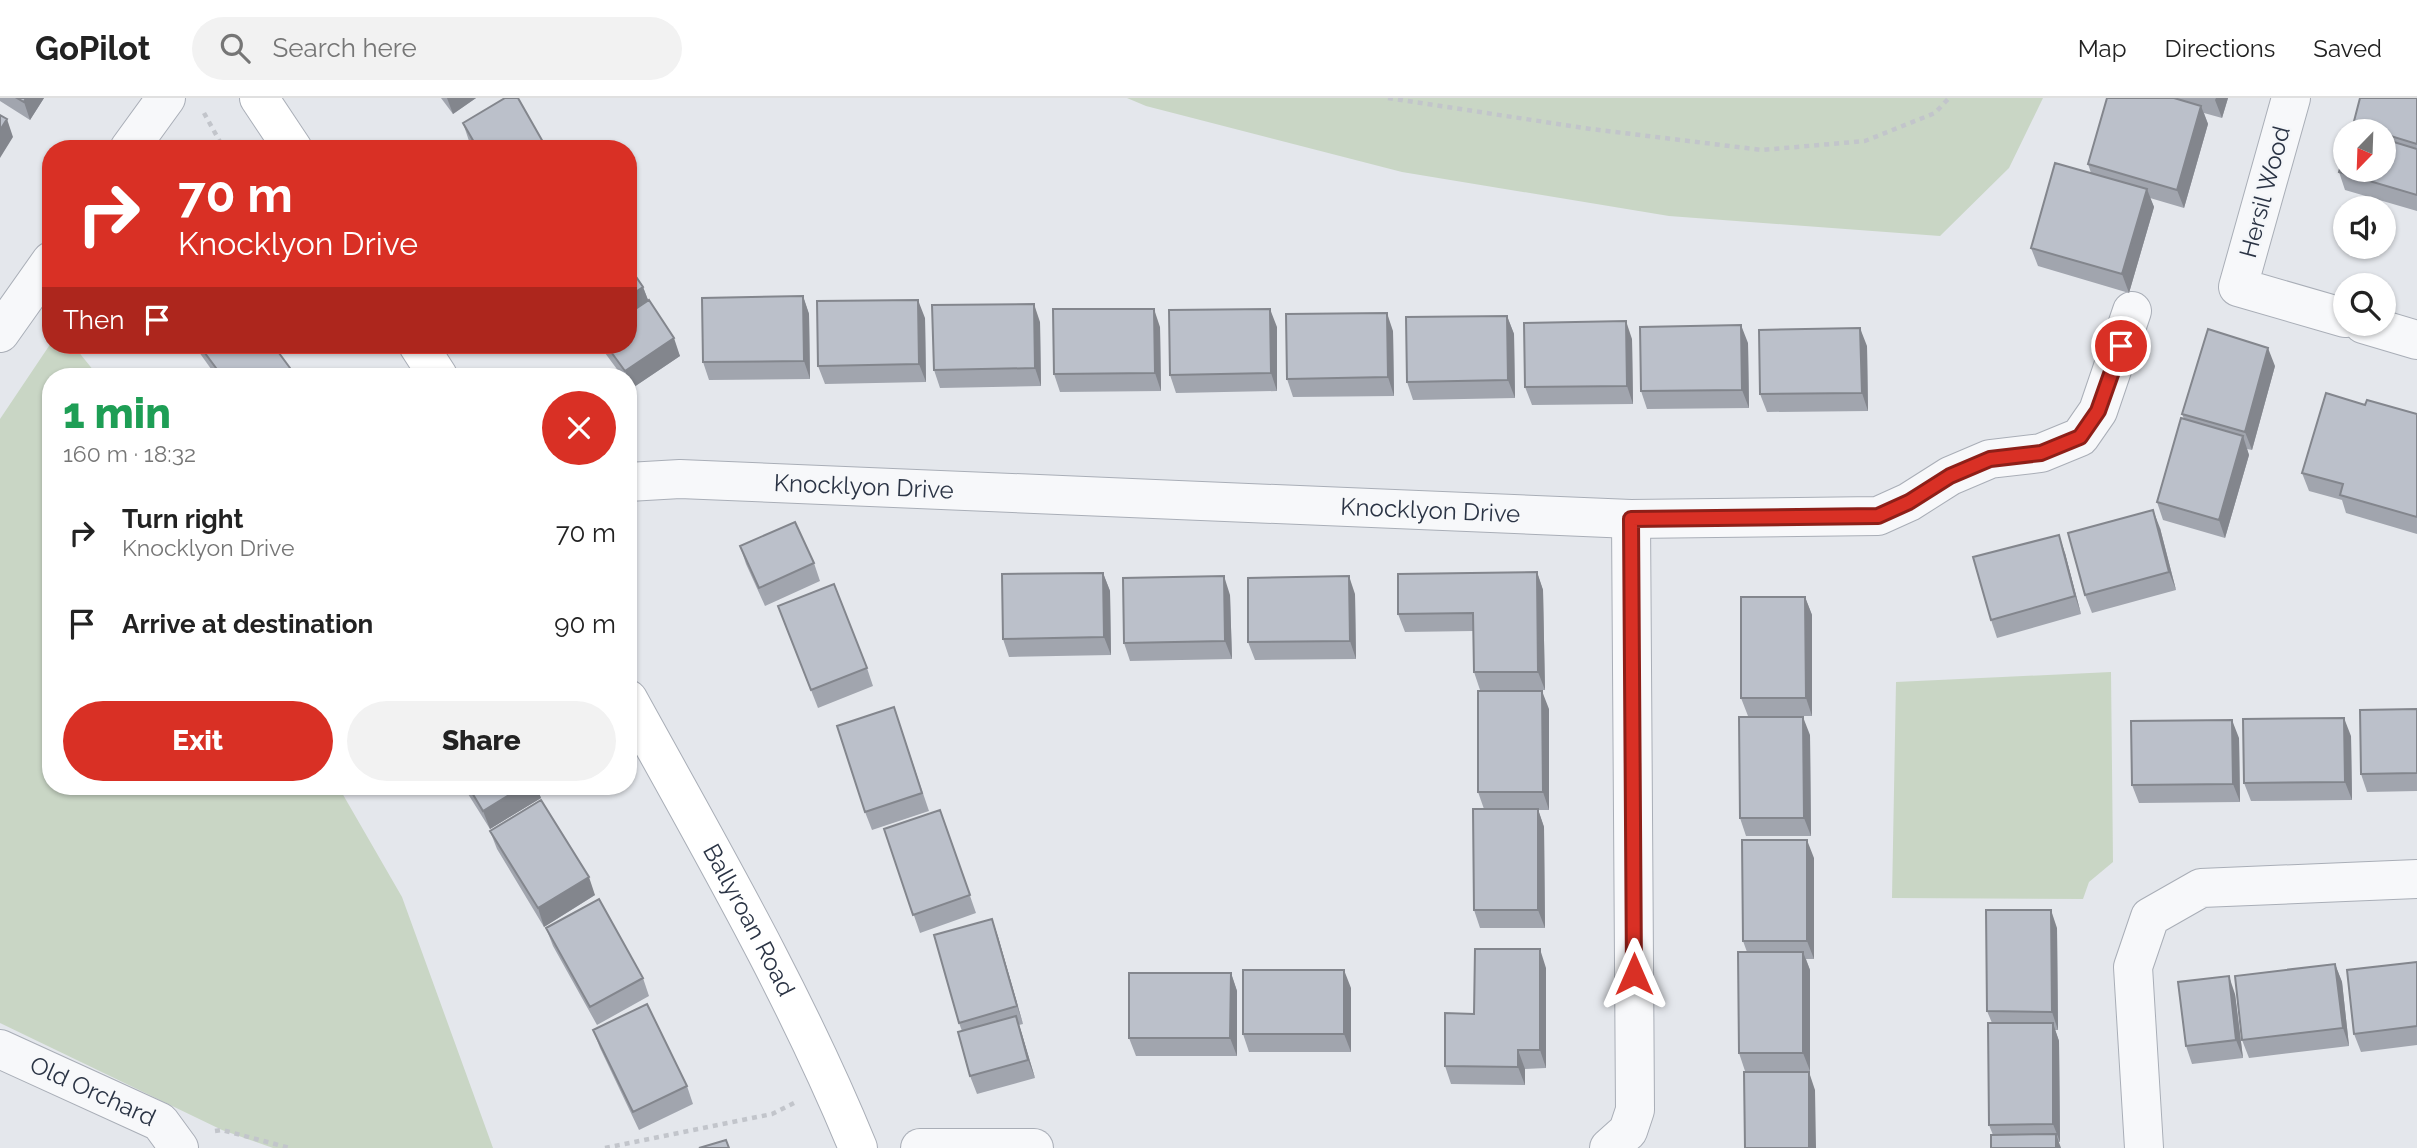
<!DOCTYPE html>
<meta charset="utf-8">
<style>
body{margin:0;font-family:Raleway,sans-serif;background:#f2f2f2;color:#222;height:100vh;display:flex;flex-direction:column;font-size:26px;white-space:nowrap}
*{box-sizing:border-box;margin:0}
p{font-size:23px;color:#767676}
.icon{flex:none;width:38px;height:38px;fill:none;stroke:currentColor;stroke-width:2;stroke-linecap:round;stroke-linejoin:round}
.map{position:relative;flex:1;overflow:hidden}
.drawer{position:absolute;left:42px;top:270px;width:595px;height:427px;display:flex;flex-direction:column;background:#fff;border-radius:28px;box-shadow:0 2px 5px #0004}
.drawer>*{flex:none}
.guide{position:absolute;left:42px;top:42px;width:595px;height:214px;border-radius:28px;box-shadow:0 2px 5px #0004;background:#d93025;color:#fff;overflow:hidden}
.needle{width:46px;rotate:203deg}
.tools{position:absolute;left:2333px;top:21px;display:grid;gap:14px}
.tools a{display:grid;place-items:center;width:63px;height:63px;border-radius:50%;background:#fff;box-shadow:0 2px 5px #0004;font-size:35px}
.pin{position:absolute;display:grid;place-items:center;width:60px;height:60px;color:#fff;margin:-30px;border:4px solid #fff;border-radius:50%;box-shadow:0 2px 7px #0007}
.me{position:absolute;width:77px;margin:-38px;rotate:0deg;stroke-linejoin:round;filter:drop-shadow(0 0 5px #0008)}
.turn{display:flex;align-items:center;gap:24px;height:147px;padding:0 21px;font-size:32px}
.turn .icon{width:91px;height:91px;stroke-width:2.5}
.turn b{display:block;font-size:49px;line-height:60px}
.then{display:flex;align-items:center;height:66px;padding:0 21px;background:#0003;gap:14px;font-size:26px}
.round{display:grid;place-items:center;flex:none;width:74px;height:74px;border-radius:37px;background:#f2f2f2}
.overview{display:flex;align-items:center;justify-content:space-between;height:119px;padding:0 21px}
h1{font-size:42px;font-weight:800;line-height:52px;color:#1e9e55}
.cta{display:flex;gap:14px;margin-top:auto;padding:14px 21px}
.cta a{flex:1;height:80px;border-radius:42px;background:#d93025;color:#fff;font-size:28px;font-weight:800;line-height:80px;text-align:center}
.cta a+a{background:#f2f2f2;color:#222}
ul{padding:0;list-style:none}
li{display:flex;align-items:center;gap:21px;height:91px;padding:0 21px}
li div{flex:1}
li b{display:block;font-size:26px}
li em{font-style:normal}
header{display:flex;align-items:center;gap:42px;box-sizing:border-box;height:98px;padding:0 35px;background:#fff;border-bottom:2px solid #e0e0e0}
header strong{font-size:33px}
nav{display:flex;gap:38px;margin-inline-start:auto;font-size:24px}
.search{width:490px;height:63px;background:#f2f2f2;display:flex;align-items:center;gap:18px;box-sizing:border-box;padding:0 24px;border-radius:38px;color:#767676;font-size:26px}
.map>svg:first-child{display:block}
.green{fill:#c9d6c5}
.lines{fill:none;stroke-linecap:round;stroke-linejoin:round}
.minor-casing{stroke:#a9aeb7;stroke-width:40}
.secondary-casing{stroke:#a9aeb7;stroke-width:40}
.path{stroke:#c2c5cb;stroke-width:4.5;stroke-dasharray:5 5;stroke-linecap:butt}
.minor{stroke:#f7f8fa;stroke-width:38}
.secondary{stroke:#fff;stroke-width:38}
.wall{fill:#a1a5ae}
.shaded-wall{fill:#83868d}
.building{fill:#bbc0ca;stroke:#83868d;stroke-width:2}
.route-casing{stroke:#8d1f18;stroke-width:18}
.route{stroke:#d93025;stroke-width:12}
.labels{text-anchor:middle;stroke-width:5;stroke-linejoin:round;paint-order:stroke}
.street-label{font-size:24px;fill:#2b3445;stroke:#f4f6f9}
</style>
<header>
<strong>GoPilot</strong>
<div class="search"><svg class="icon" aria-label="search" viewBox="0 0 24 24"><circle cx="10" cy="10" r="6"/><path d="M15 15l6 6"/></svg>Search here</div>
<nav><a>Map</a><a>Directions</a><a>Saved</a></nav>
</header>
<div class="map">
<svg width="2417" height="1050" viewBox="0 0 2417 1050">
<rect width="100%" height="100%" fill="#e4e7ec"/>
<!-- green -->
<path class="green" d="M1127,0H2043L2009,70L1940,138L1669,118L1402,74L1146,8Z
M51,245V247H73L98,278H51V688H338L402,799L493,1050H273L222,1032L0,925V321Z
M2111,574L2113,764L2089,784L2083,801L1892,800L1896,584Z"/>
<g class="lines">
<defs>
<g id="minor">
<path d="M2291,0L2238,189L2345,220"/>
<path d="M129,51L166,0"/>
<path d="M2363,226L2417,242"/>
<path d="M0,235L51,163"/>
<path id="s1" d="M628,384L680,381L1631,421L1878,418L1909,404L1950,378L1990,361L2041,355L2080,339L2098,313L2132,213"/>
<path id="s2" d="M0,951L160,1024L179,1050"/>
<path d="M920,1050H1034"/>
<path d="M1609,1050L1628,1033L1635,1012L1631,421"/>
<path d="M2144,1050L2133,869L2150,819L2201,790L2417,781"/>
</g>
<g id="secondary">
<path d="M259,0L293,51"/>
<path d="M418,247L438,278"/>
<path id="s3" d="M628,601C709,748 794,894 858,1050"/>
</g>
</defs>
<!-- minor casing -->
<use href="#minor" class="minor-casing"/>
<!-- secondary casing -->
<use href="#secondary" class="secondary-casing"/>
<!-- path -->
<path class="path" d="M1388,0L1591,31L1762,52L1865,43L1935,15L1949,0
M204,15L224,51
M215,1033L222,1032L290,1050
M605,1050L772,1016L794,1005"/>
<!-- minor -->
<use href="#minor" class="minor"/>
<!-- secondary -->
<use href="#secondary" class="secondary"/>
</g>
<!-- wall -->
<path class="wall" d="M0,0H44L30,22L0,3Z
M441,0H476L453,16Z
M2107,0H2228L2222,20L2204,15L2208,26L2184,110L2150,100L2154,109L2129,195L2038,168L2031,150L2091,75L2088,66Z
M2417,0V113L2345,92L2339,74L2384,72V33H2350L2354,32L2353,27Z
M463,25L547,51H474L469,43Z
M643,189L648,202L680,258L631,291L628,287V278H622L605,255L603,247H628Z
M803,198L809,216L810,281L709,282L703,264Z
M1507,218L1514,236L1515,300L1413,302L1407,284Z
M925,220L926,284L825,286L818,268Z
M1040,224L1041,288L940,290L934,272Z
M1160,229L1161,293L1060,294L1054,276Z
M1277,229V293L1176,295L1170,277Z
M1393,233L1394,298L1293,299L1287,281Z
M1632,241L1633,306L1532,307L1525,289Z
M1748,245L1749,310L1647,311L1641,293Z
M194,247H273L290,270L293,278H216Z
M1867,248L1868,313L1767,314L1760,296Z
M2275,268L2252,352L2247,351L2249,357L2225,440L2163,422L2157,404L2184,321L2182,316Z
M2365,307L2417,316V436L2346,415L2342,402L2309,393L2302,375Z
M2160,430L2176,492L2092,515L2085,497Z
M740,448L814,465L820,483L765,508L746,466Z
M2065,455L2081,516L1997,540L1991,522Z
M1537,474L1543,492L1545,592H1480L1474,574L1473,533L1405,534L1398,516Z
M1103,475L1110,493L1111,557L1009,559L1003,541Z
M1355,496L1356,561L1255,562L1248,544Z
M1230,497L1232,561L1130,563L1124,545Z
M1805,499L1812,517V618H1748L1741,600Z
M778,508L867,570L873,588L818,610Z
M1549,611V712H1538L1544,729L1545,830H1480L1474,812L1484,711L1478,694Z
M2417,611V693L2367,694L2361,676Z
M900,627L929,713L872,732L865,714Z
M1810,637L1811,738H1746L1740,720Z
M2351,638L2352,702L2251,703L2244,685Z
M2239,640L2240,704L2139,705L2132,687Z
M463,688H536L541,700L490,731Z
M940,712L976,815L920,835L884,731Z
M490,733L595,797L544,829L497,751Z
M1814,760V861H1806L1810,872V973H1745L1739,955L1747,854L1743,843Z
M992,821L998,839L1023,926L1019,927L1035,980L977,996L970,978L962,933L959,925Z
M546,830L643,880L649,898L597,927L553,848Z
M2057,830L2058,932H2055L2059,943L2060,1044L1993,1037L1989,1027L1992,925L1987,913Z
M2417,864V947L2361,954L2354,936Z
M2335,866L2342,884L2349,948L2249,960L2242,942Z
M1546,870V970L1525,971V987L1451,986L1445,968L1474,916Z
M1231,875L1237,893V958H1136L1129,940Z
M1351,890V954H1249L1243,936Z
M2235,896L2243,960L2192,966L2186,948Z
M593,932L687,988L693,1006L639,1032L600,950Z"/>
<!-- shaded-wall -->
<path class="shaded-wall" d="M26,0H44L30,22L24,4Z
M447,0H476L453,16Z
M2216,0H2228L2222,20L2215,2Z
M2201,8L2208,26L2184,110L2177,92Z
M7,21L13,39L0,60V32Z
M2147,91L2154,109L2129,195L2122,176Z
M643,189L650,207L628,222V199Z
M803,198L809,216L810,281L804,263Z
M918,202L925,220L926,284L919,266Z
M1034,206L1040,224L1041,288L1035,270Z
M1154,211L1160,229L1161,293L1155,275Z
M1270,211L1277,229V293L1271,275Z
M1387,215L1393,233L1394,298L1388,279Z
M1507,218L1514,236L1515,300L1508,282Z
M1626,223L1632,241L1633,306L1627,288Z
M1741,227L1748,245L1749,310L1742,292Z
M1860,230L1867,248L1868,313L1862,295Z
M674,240L680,258L631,291L628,283V278H627L625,273Z
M2268,250L2275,268L2252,352L2245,334Z
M290,270L293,278H279Z
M2243,338L2249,357L2225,440L2219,422Z
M2153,412L2160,430L2176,492L2169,474Z
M2059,437L2065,455L2081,516L2075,498Z
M1537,474L1543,492L1545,592L1538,574Z
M1103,475L1110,493L1111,557L1104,539Z
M1224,478L1230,497L1232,561L1225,543Z
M1349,478L1355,496L1356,561L1350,543Z
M1805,499L1812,517V618L1806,600Z
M1542,593L1549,611V712L1543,694Z
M1803,619L1810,637L1811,738L1804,720Z
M2344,620L2351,638L2352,702L2345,684Z
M2232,622L2239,640L2240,704L2233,686Z
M524,688H536L541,700L490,731L483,713Z
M1538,711L1544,729L1545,830L1538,812Z
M1807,742L1814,760V861L1807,843Z
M589,779L595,797L544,829L538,810Z
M2051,812L2057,830L2058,932L2052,914Z
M992,821L998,839L1023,926L1017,908Z
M1540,851L1546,870V970L1540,952Z
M1803,854L1810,872V973L1803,955Z
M2335,866L2342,884L2349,948L2343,930Z
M1344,872L1351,890V954L1344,936Z
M1231,875L1237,893V958L1230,940Z
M2229,878L2235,896L2243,960L2236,942Z
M1016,918L1022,936L1035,980L1028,962Z
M2053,925L2059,943L2060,1044L2053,1026Z
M1518,952L1525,971V987L1518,969Z
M1809,974L1815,992L1816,1050H1809Z
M2056,1036L2061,1050H2056Z"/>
<!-- building -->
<path class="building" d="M17,0H26L24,4Z
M505,0H518L547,51H478L463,25Z
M2107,0H2174L2201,8L2177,92L2088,66Z
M2360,0H2417V46L2384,36V33H2372L2353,27Z
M0,17L7,21L0,32Z
M2384,41L2417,51V97L2339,74L2345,51V72H2384Z
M2055,65L2147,91L2122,176L2031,150Z
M628,167L643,189L628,199Z
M803,198L804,263L703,264L702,200Z
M649,202L674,240L625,273L606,247H628V216Z
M918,202L919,266L818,268L817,203Z
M1034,206L1035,270L934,272L932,207Z
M1053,211H1154L1155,275L1054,276Z
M1270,211L1271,275L1170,277L1169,212Z
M1387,215L1388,279L1287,281L1286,216Z
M1507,218L1508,282L1407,284L1406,219Z
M1626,223L1627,288L1525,289L1524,225Z
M1741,227L1742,292L1641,293L1640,229Z
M1860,230L1862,295L1760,296L1759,232Z
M2208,231L2268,250L2245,334L2182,316Z
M199,247H273L290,270L279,278H222Z
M2326,295L2365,307L2367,302L2417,316V419L2340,397L2343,386L2302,375Z
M2181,320L2243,338L2219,422L2157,404Z
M2153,412L2169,474L2085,497L2068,435Z
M795,424L814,465L759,490L740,448Z
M2059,437L2075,498L1991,522L1973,459Z
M1537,474L1538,574H1474L1473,515L1398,516V476Z
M1103,475L1104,539L1003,541L1002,476Z
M1224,478L1225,543L1124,545L1123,480Z
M1349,478L1350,543L1248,544V480Z
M834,486L867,570L811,592L778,508Z
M1741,499H1805L1806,600H1741Z
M1478,593H1542L1543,694H1478Z
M894,609L922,695L865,714L837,628Z
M2417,611V675L2361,676L2360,612Z
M1739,619H1803L1804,720H1740Z
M2344,620L2345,684L2244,685L2243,621Z
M2232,622L2233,686L2132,687L2131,623Z
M468,688H524L483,713Z
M541,702L589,779L538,810L490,733Z
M1473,711H1538V812H1474Z
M940,712L970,797L913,817L884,731Z
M1742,742H1807V843H1743Z
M599,801L643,880L590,909L546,830Z
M1986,812H2051L2052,914L1987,913Z
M992,821L1017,908L959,925L934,837Z
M1475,851H1540V952H1518V969L1445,968V915L1474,916Z
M1738,854H1803V955H1739Z
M2417,864V928L2354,936L2347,872Z
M2335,866L2343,930L2242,942L2235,878Z
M1243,872H1344V936H1243Z
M1129,875H1231L1230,940H1129Z
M2229,878L2236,942L2186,948L2178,884Z
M647,906L687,988L633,1014L593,932Z
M1016,918L1028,962L970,978L958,934Z
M1988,925H2053V1026L1989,1027Z
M1744,974H1809V1050H1745Z
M2056,1036V1050H1991V1037Z
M726,1042L729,1050H699Z"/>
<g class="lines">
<defs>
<path id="route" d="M1634,876L1631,421L1878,418L1909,404L1950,378L1990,361L2041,355L2080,339L2098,313L2121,248"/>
</defs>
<!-- route casing -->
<use href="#route" class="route-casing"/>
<!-- route -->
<use href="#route" class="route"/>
</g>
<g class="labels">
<!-- street labels -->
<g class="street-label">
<text transform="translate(2265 94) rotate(-75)" y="8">Hersil Wood</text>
<text dy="8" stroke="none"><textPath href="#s1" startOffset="236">Knocklyon Drive</textPath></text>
<text dy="8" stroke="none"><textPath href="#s1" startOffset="803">Knocklyon Drive</textPath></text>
<text dy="8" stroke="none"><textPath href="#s3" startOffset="252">Ballyroan Road</textPath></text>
<text dy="8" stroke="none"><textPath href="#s2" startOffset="102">Old Orchard</textPath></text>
</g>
</g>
</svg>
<div class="tools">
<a><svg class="needle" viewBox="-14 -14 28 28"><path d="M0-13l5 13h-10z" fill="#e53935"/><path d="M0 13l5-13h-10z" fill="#767676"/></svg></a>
<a><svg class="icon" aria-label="sound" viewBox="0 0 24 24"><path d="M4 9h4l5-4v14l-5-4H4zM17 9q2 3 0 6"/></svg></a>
<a><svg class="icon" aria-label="search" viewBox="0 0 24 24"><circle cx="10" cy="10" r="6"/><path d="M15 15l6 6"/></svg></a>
</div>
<div class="pin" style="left:2121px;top:248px;background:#d93025"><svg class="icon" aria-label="arrive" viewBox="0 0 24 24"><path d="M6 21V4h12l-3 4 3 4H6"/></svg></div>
<svg class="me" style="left:1634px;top:876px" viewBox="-20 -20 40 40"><path d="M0-17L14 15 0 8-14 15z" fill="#d93025" stroke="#fff" stroke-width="4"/></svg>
<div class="guide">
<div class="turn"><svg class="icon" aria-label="right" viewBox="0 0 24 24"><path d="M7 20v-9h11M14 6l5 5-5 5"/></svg><div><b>70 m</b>Knocklyon Drive</div></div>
<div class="then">Then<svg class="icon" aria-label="arrive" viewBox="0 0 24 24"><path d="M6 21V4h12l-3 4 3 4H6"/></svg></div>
</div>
<section class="drawer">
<div class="overview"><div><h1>1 min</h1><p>160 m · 18:32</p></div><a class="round" style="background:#d93025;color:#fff"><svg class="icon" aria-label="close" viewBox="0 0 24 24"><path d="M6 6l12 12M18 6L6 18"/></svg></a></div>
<ul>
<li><svg class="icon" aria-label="right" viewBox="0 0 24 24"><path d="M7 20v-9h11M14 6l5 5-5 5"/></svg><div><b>Turn right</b><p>Knocklyon Drive</p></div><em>70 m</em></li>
<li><svg class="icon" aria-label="arrive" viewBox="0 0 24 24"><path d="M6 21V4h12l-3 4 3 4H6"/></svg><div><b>Arrive at destination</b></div><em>90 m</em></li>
</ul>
<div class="cta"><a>Exit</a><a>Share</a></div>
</section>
</div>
